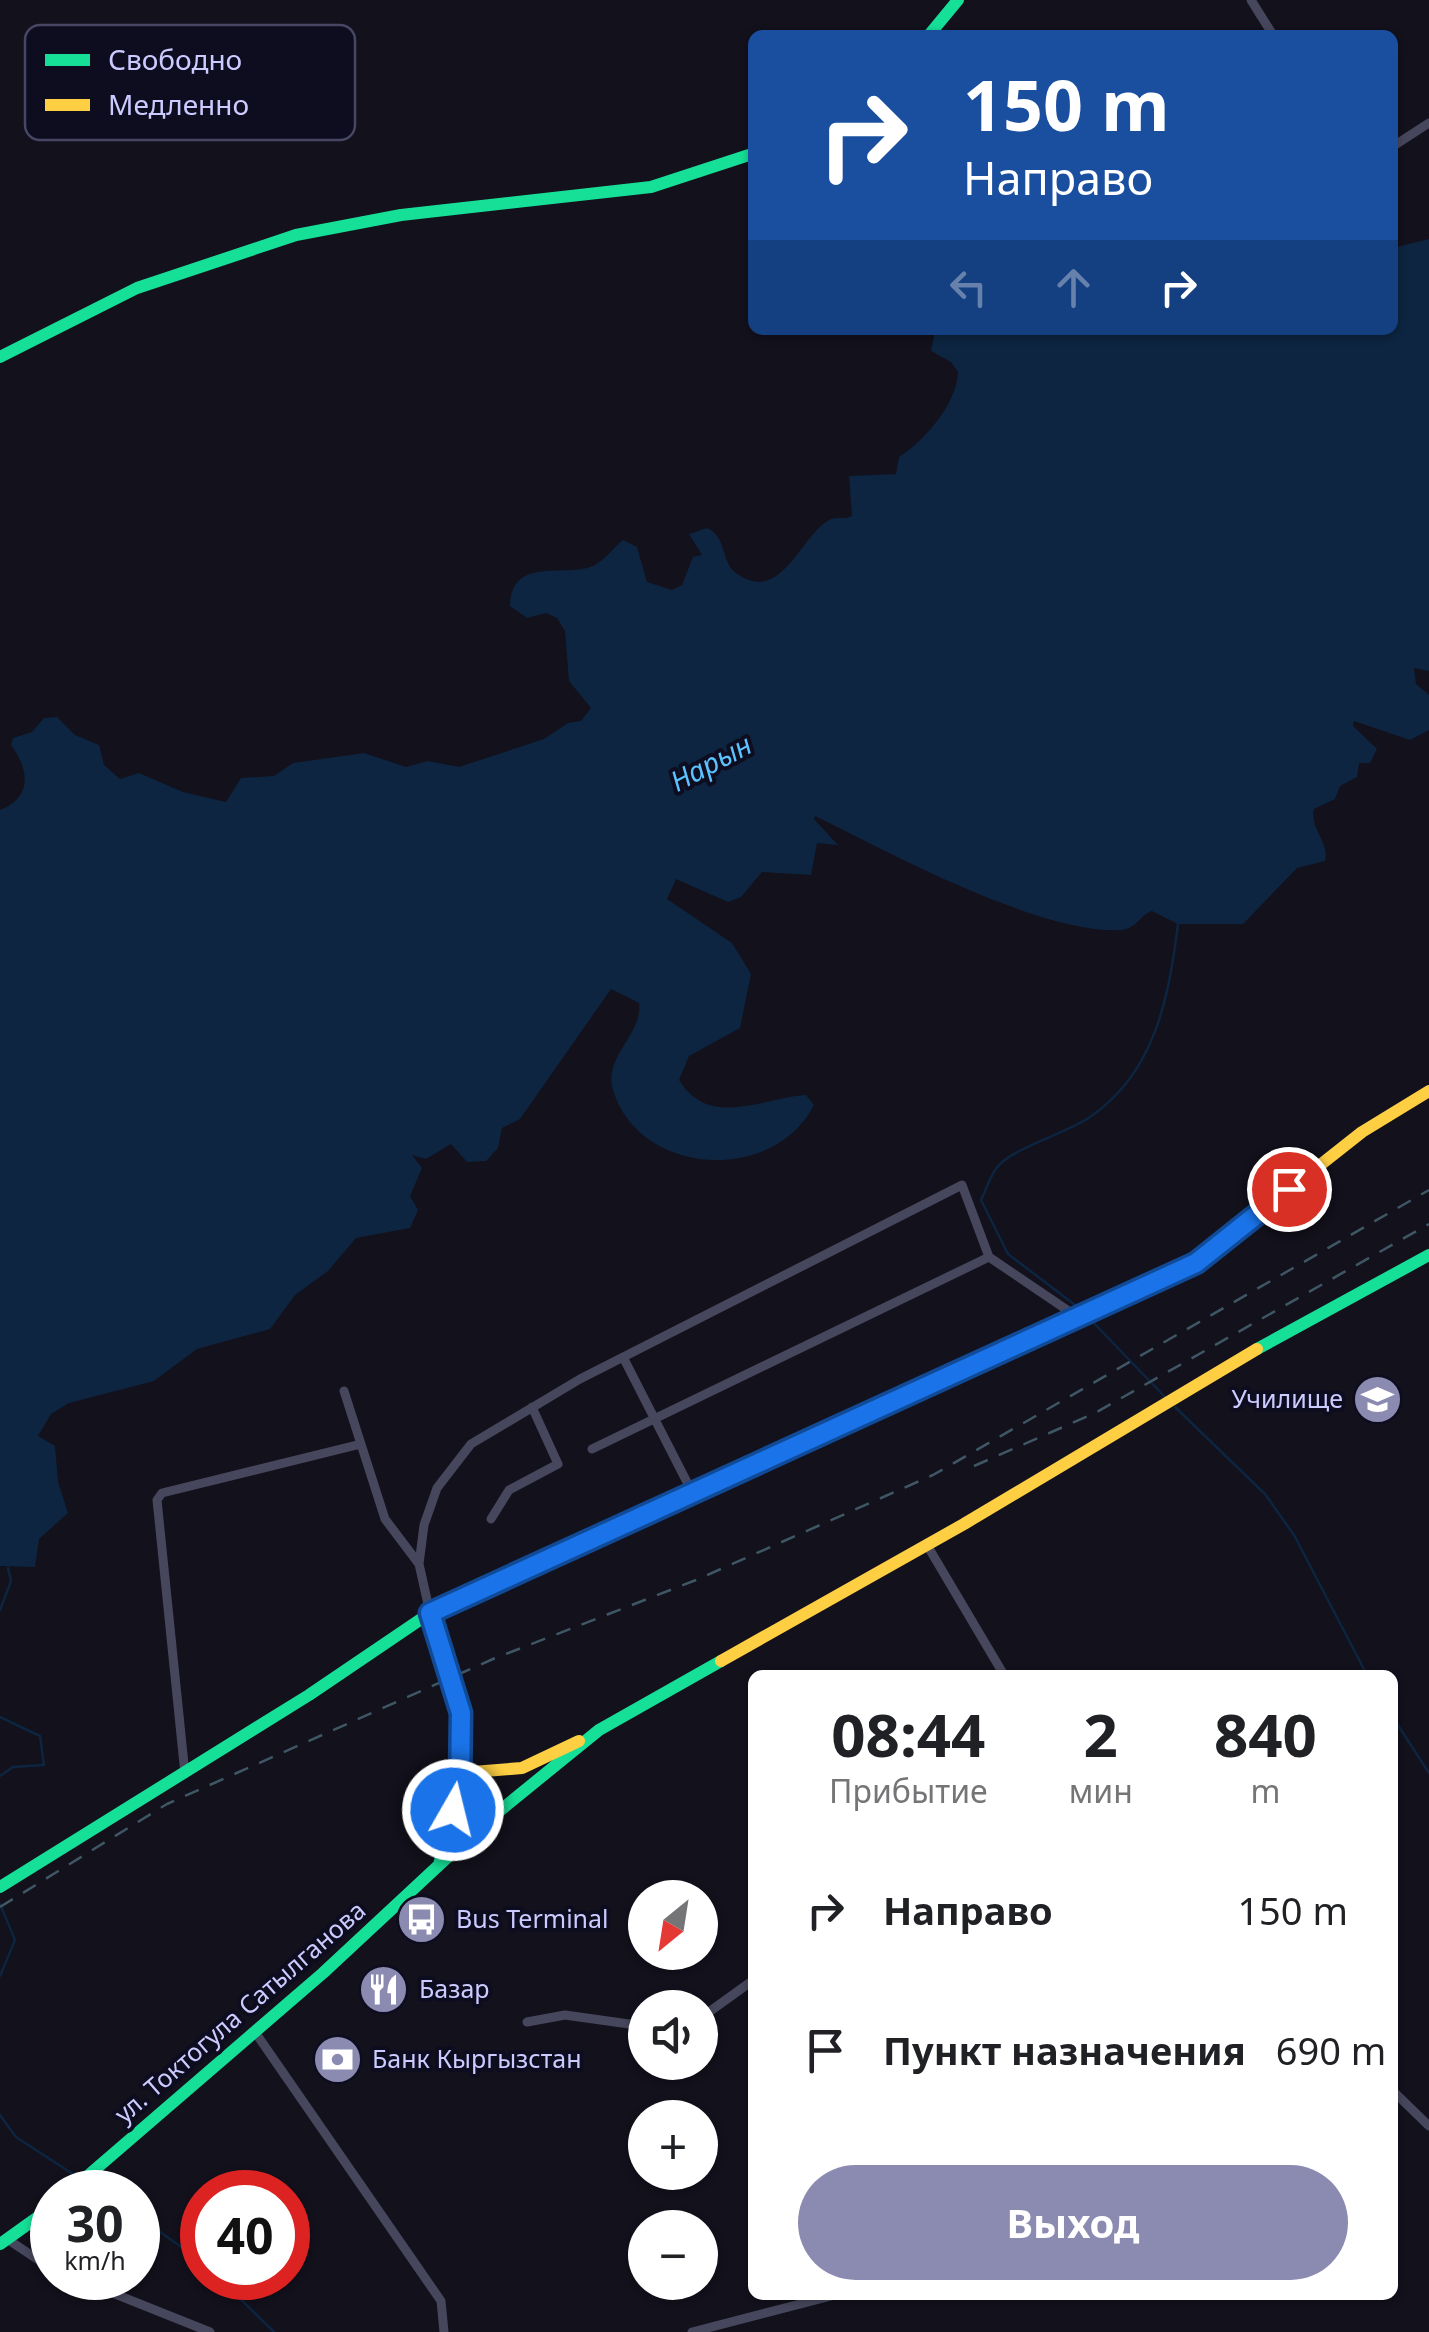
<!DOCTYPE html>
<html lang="ru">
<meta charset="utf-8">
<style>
body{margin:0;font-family:"Noto Sans",sans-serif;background:#f2f2f2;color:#202124;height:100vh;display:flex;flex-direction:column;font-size:38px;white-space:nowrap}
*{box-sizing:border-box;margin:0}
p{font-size:32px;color:#757577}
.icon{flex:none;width:55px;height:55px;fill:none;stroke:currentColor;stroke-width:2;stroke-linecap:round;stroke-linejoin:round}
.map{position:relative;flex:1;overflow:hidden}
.panel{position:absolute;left:748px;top:1670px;width:650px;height:630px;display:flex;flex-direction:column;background:#fff;border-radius:15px;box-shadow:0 2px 8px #0004}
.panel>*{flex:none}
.hud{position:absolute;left:748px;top:30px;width:650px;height:305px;border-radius:15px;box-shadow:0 2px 8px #0004;background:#1a4fa0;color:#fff;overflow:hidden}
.needle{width:65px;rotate:210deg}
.fabs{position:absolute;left:628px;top:1880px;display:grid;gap:20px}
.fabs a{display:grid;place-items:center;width:90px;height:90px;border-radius:50%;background:#fff;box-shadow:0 2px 8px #0004;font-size:50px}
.speed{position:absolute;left:30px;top:2170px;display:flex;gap:20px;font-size:50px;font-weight:700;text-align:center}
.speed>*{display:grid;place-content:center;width:130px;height:130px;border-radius:50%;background:#fff;box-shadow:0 2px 8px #0004;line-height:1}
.speed small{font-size:25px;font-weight:400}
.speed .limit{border:15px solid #d22;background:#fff;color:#111}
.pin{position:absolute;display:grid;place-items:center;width:85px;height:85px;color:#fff;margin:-42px;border:5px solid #fff;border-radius:50%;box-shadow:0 2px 10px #0007}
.me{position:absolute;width:110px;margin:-55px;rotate:8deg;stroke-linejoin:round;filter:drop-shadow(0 0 8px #0008)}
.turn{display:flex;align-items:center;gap:35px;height:210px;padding:0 50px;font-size:45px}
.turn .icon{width:130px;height:130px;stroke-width:2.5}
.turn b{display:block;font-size:70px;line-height:85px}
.lanes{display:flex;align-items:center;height:95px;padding:0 50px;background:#0003;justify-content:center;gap:50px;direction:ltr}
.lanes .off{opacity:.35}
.eta{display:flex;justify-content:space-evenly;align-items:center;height:170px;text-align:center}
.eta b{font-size:60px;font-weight:700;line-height:70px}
.cta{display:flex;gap:20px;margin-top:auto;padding:20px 50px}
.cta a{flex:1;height:115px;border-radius:60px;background:#8b8ab0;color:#fff;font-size:40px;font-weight:700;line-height:115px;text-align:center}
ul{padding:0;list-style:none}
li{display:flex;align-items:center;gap:30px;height:140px;padding:0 50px}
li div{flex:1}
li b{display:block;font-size:38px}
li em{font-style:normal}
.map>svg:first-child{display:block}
.water{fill:#0d2540}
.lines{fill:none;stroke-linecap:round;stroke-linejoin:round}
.stream{stroke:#0d2540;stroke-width:2.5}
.street{stroke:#46475c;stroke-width:9}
.fast{stroke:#16e098;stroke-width:12}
.slow{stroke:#ffcf43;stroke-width:12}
.rail{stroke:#3f5764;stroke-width:2.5;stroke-dasharray:15 12;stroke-linecap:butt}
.route-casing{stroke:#114b97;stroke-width:25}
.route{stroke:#1a73e8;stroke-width:18}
.labels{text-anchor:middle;stroke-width:8;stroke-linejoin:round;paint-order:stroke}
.poi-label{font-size:25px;fill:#cccbff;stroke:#0e0d20;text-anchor:start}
.street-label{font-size:25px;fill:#cccbff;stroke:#0e0d20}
.water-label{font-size:28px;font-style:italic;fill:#5ac2fe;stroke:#0e0d20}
.key{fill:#0e0d20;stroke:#474663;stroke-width:2.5}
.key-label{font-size:28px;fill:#cccbff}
</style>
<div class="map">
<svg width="1429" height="2332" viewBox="0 0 1429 2332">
<rect width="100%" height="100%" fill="#12111c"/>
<!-- water -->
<path class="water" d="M1429,239V671L1414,668L1416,684L1429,695V730L1410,740L1354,721L1353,726L1377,749L1370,763H1359L1357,777L1340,786L1335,799L1314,809C1309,828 1330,842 1325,861L1297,868L1243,924H1178L1152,911C1140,915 1137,928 1122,930C1041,935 890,853 815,816L814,819L838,845L817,843L811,875L762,872L741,897L728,902L676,879L667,899L732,943L751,974L740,1028L689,1056L679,1080C710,1130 764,1097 806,1095L814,1105C774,1184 639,1177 613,1090C603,1057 643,1034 639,1003L611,989L520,1119L502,1128L498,1148L486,1161L467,1162L451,1144L426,1159L412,1155L422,1168L410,1196L418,1210L410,1228L356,1238L328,1271L295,1295L270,1329L197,1349L154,1381L69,1403L51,1414L38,1436L55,1446L58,1482L68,1513L39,1539L35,1567L0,1566V810C33,797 29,769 11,745L13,738L32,732L44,718L57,717L75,735L99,745L104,765L120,779L139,773L183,792L226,802L241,778L274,776L293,763L364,753L406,767L428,761L459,767L544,739L568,723L581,721L591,708L569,681L565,631L557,618L546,613L527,618L510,606C511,555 567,578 593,566C605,560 613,548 623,540L637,547L647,582L672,590L682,585L693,557L702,555L689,534L707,528C728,538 720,561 736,573C781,606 800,536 829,520C837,516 844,520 852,516L849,476L896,474L899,457C924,441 957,404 958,372L951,362L931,351L935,332L1392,330L1393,248Z"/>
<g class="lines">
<!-- stream -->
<path class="stream" d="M1079,1308L1008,1254L981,1200C986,1190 991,1173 999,1165C1017,1147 1063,1134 1087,1119C1155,1075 1169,997 1178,924
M1088,1317L1166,1398
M1175,1407L1265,1494L1294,1535L1367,1675
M0,1610L11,1581L8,1568
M1392,1716L1429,1773
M0,1717L40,1736L44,1765L13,1767L0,1776
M0,1904L15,1940L0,1976
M0,2115L16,2137L79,2178
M86,2182L101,2192
M138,2216L202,2262
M219,2278L274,2332"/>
<!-- street -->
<path class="street" d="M1251,0L1273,35
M1392,147L1429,123
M623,1357L692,1492
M344,1391L385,1519L419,1564
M592,1449L989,1257L1076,1316
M491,1519L509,1490L558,1464L532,1407
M927,1545L1004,1675
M430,1613L419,1564L424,1525L437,1488L471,1444L580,1379L962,1185L989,1257
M185,1774L157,1500L162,1493L357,1445
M700,2014L709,2012L752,1981
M527,2022L565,2015L629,2024L645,2022
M255,2032L441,2301L444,2332
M1392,2090L1429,2126
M7,2239L52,2269
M75,2278L210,2332
M692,2332L835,2295"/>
<!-- fast -->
<path class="fast" d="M929,35L958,0
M0,357L137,288L296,235L401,215L651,187L752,154
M1257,1349L1429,1255
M430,1613L461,1713L459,1784L439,1865
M0,1887L309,1695L430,1613L971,1366
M69,2192L323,1973L481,1826L599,1730L721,1661
M0,2244L52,2207"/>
<!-- slow -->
<path class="slow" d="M971,1366L1196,1263L1362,1132L1429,1091
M721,1661L964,1524L1257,1349
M460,1773L522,1768L579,1741"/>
<!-- rail -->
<path class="rail" d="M974,1466L1095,1413L1429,1224
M0,1907L167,1804L493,1659L696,1580L933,1475L1429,1190"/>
</g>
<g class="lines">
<defs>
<path id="route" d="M453,1810L460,1784L461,1713L430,1613L1196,1263L1289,1189"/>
</defs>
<!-- route casing -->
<use href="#route" class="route-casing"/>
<!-- route -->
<use href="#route" class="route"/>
</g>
<!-- icons -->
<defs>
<symbol id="school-disc" viewBox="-11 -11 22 22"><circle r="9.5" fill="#8b8ab0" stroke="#0e0d20"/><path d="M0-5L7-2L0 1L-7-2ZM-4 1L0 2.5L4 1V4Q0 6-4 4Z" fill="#fff"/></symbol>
<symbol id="bus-disc" viewBox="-11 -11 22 22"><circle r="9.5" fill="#8b8ab0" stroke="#0e0d20"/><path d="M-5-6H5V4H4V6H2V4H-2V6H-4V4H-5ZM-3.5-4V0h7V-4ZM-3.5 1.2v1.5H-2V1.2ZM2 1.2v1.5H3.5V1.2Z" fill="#fff"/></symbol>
<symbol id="restaurant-disc" viewBox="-11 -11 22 22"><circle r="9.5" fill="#8b8ab0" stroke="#0e0d20"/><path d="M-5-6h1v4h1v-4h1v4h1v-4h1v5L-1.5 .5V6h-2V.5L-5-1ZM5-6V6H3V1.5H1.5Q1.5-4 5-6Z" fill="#fff"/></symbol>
<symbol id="bank-disc" viewBox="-11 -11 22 22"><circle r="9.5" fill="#8b8ab0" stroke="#0e0d20"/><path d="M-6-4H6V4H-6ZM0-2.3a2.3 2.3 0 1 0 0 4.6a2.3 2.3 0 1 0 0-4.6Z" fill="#fff"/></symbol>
</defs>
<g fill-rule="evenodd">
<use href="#school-disc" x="1350" y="1372" width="55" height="55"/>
<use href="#bus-disc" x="394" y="1892" width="55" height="55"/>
<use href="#restaurant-disc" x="356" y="1962" width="55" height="55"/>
<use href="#bank-disc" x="310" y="2032" width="55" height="55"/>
</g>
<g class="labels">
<!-- poi labels -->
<g class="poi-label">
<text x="1343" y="1408" text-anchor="end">Училище</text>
<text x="456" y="1928">Bus Terminal</text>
<text x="419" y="1998">Базар</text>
<text x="372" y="2068">Банк Кыргызстан</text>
</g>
<!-- street labels -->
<g class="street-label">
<text transform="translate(240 2012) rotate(-41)" y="9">ул. Токтогула Сатылганова</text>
</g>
<!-- water labels -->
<g class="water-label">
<text transform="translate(711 763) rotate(-28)" y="10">Нарын</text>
</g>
</g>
<!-- legend -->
<rect x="25" y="25" width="330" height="115" rx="15" class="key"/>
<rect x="45" y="54" width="45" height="12" fill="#16e098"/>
<rect x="45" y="99" width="45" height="12" fill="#ffcf43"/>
<g class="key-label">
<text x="108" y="70">Свободно</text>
<text x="108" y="115">Медленно</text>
</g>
</svg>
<div class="fabs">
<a><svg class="needle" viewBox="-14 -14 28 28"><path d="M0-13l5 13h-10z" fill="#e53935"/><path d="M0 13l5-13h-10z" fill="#757577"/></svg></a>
<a><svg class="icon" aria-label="sound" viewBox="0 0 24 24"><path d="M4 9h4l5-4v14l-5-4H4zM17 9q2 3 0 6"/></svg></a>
<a>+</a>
<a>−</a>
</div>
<div class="speed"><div>30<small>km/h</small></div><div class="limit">40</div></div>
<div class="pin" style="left:1289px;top:1189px;background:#d93025"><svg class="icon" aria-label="arrive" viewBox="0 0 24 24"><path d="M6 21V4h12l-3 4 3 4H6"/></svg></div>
<svg class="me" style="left:453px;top:1810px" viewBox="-20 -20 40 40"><circle r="17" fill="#1a73e8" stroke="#fff" stroke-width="3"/><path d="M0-11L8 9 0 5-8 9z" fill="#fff"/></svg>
<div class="hud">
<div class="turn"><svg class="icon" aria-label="right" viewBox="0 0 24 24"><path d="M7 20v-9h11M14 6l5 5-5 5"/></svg><div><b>150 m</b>Направо</div></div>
<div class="lanes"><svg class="icon off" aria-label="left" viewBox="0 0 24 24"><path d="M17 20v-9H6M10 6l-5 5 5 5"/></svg><svg class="icon off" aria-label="ahead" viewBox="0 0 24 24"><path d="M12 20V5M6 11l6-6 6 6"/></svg><svg class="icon" aria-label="right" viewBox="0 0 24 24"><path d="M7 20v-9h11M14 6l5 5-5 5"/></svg></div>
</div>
<section class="panel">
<div class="eta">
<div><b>08:44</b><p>Прибытие</p></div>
<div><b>2</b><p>мин</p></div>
<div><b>840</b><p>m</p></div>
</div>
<ul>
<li><svg class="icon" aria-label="right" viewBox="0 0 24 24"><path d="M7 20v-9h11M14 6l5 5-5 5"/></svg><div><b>Направо</b></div><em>150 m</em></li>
<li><svg class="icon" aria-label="arrive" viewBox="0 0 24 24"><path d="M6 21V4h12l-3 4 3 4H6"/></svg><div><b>Пункт назначения</b></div><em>690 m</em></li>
</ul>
<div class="cta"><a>Выход</a></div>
</section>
</div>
